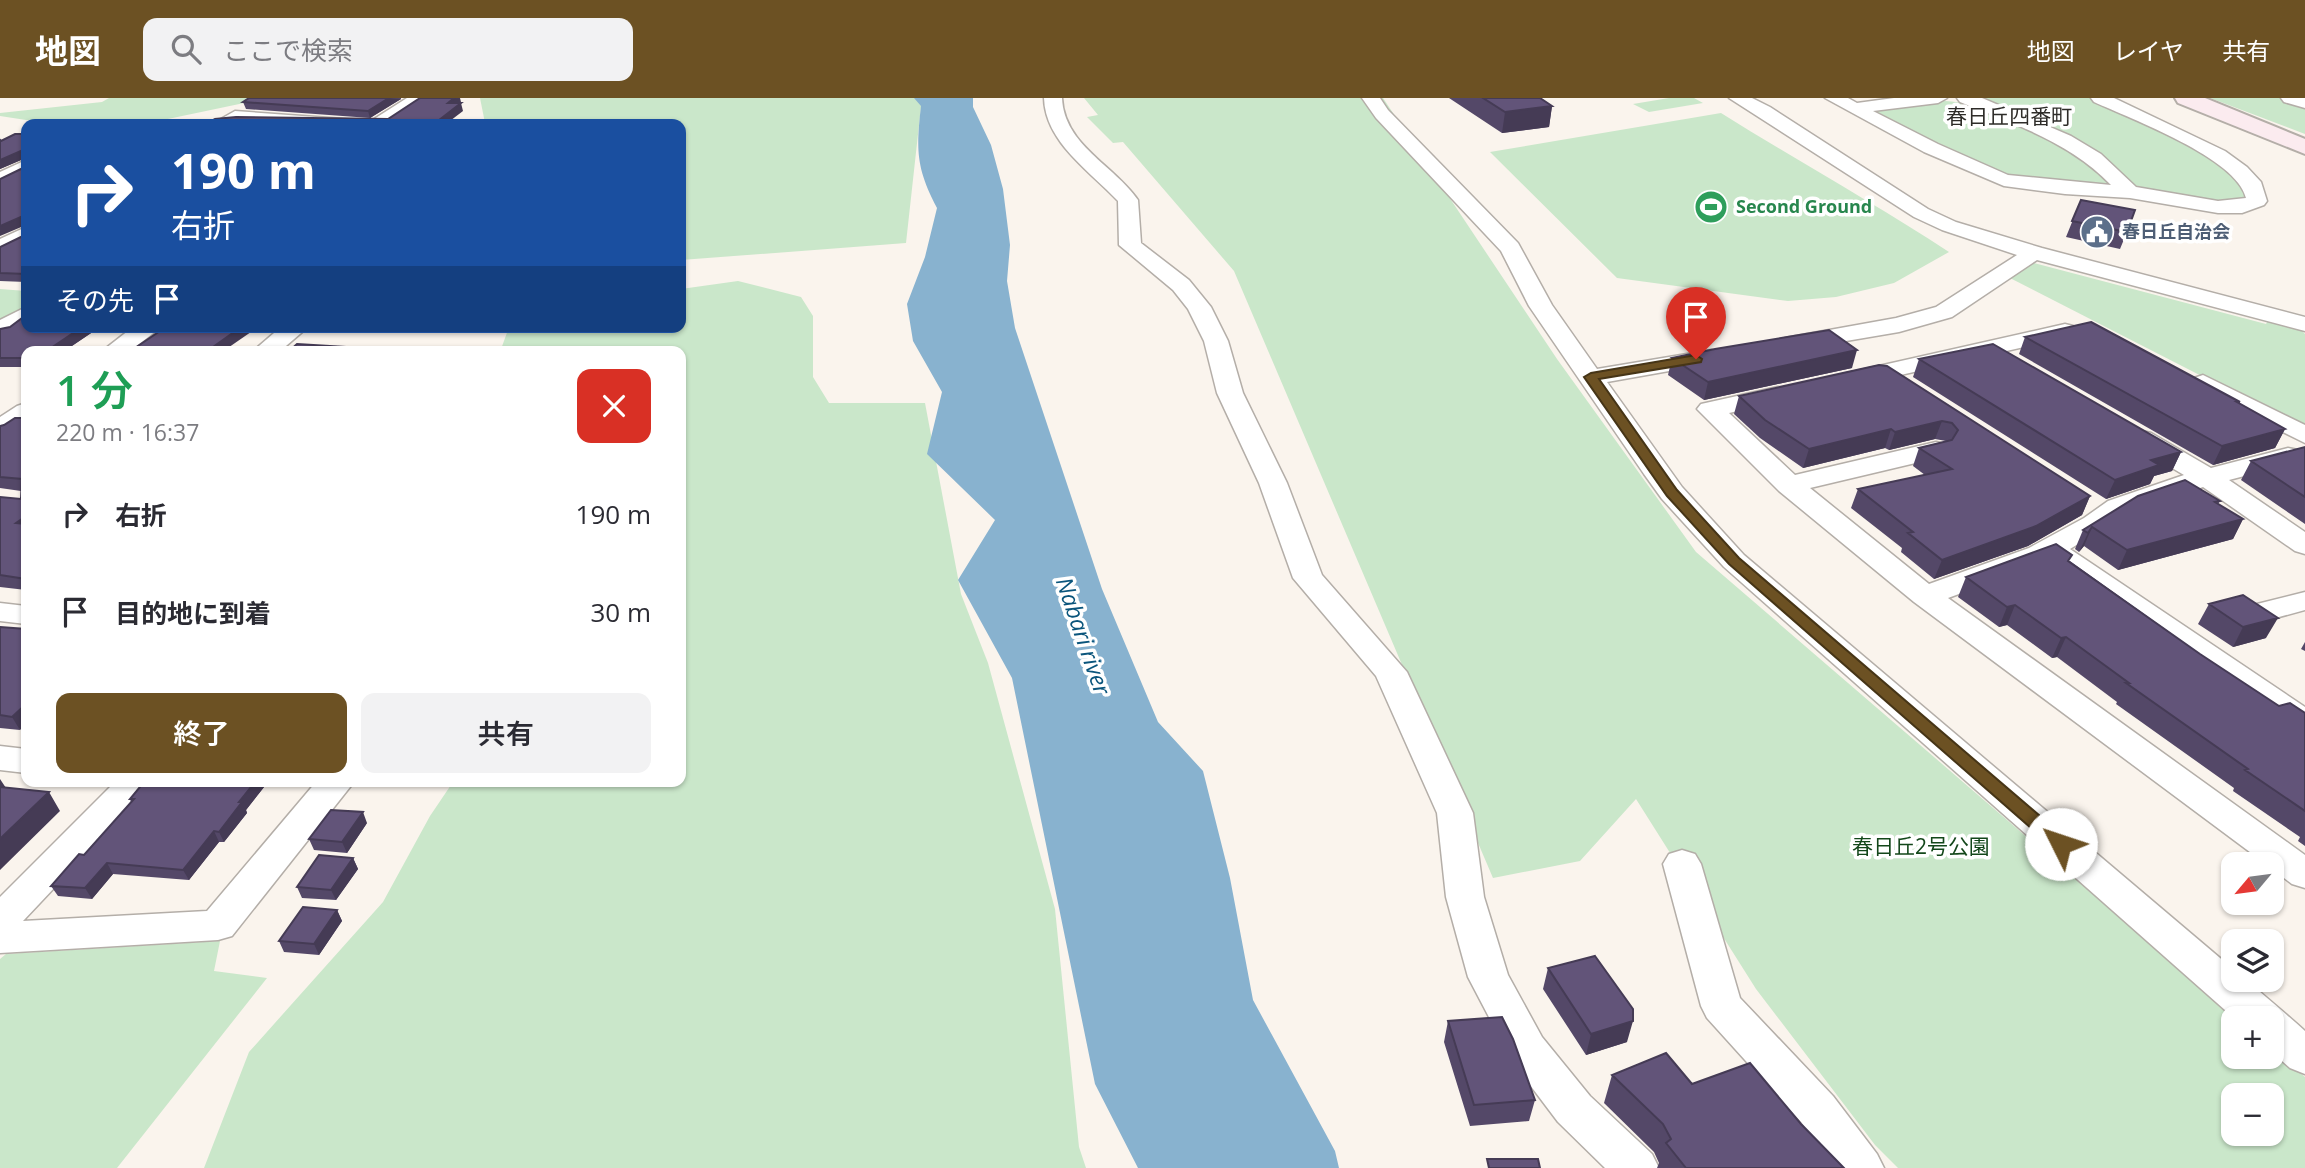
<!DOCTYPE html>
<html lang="ja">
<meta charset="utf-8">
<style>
body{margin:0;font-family:"Open Sans","Noto Sans JP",sans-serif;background:#f2f2f3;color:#2b2b33;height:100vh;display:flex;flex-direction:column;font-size:26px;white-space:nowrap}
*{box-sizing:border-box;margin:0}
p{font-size:23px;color:#7c7c81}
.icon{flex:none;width:38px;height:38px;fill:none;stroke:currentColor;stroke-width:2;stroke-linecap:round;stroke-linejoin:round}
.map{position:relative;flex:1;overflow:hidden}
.panel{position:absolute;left:21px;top:248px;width:665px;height:441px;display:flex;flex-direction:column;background:#fff;border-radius:14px;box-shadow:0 2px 5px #0004}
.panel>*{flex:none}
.hud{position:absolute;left:21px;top:21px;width:665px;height:214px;border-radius:14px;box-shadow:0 2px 5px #0004;background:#1a4fa0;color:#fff;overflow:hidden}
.needle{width:46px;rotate:241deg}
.fabs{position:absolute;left:2221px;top:754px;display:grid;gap:14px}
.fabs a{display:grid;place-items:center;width:63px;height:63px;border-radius:14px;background:#fff;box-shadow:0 2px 5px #0004;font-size:35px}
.pin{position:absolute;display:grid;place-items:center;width:60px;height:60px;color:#fff;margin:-72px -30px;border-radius:50% 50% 50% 0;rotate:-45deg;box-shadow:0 0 7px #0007}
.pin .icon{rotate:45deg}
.me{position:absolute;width:77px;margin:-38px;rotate:311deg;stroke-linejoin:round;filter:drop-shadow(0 0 5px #0008)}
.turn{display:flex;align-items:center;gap:24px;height:147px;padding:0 35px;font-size:32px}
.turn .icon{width:91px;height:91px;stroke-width:2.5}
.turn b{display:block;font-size:49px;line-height:60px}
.then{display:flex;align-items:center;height:66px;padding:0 35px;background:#0003;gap:14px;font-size:26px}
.round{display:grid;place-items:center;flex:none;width:74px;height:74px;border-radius:14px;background:#f2f2f3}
.head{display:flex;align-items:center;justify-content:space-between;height:119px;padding:0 35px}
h1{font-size:42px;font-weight:600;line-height:52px;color:#1e9e55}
.action{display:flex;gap:14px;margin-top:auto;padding:14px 35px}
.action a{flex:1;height:80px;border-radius:14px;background:#6c5123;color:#fff;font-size:28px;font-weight:600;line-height:80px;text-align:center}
.action a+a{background:#f2f2f3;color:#2b2b33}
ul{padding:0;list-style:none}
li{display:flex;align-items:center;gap:21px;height:98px;padding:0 35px}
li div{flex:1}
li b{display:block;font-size:26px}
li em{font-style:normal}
header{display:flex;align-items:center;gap:42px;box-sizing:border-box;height:98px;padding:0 35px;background:#6c5123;color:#fff}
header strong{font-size:33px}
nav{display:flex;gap:38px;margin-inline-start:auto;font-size:24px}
.search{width:490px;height:63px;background:#f2f2f3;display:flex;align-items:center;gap:18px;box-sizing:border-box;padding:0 24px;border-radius:14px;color:#7c7c81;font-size:26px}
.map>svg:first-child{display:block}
.green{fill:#cae7ca;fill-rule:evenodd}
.water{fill:#88b2cf}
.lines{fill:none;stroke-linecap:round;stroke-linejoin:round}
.street-casing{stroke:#b4aea8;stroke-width:3}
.secondary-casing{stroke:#b4aea8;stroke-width:4}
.street{fill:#fff;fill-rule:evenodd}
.secondary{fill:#fbebef;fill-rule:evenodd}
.wall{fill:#544868}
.shaded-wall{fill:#453b55}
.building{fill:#625479;stroke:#453b55;stroke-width:2}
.route{fill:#6c5123;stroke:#463517;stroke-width:2}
.labels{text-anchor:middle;stroke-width:7;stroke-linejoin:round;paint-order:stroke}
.far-leisure-label{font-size:18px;font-weight:bold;fill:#27864d;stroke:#fff;text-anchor:start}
.far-service-label{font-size:18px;font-weight:bold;fill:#4e5e75;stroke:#fff;text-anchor:start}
.far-quarter-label{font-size:21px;fill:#2e2c29;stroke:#fff}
.park-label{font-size:21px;fill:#13471a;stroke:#fff}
.water-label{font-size:23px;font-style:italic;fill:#0a557c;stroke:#fff}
</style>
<header>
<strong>地図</strong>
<div class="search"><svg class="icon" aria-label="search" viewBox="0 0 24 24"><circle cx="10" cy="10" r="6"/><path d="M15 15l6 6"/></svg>ここで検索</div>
<nav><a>地図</a><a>レイヤ</a><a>共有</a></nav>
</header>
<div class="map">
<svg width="2305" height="1070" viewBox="0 0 2305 1070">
<rect width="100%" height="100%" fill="#faf4ed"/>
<!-- green -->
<path class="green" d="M109,0H268L144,26H52L0,18V15L102,4Z
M480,0H922L906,145L681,162V26L485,25Z
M1084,0H1383L1557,261L1696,454L2237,920H2233V959H2272V950L2305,979V1070H1898L1875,1047L1756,891L1636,701L1580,763L1493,780L1234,173L1123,44L1113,45L1087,19L1098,17ZM2233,998H2272V1036H2233Z
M1669,0H1694L1703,5L1649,14L1633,6Z
M1983,0H2092L2223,64L2248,98L2245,103L2233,106L2139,92Z
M2210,0H2284L2305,7V36Z
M1942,3C1978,1 2055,41 2086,62C2097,69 2105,79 2114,88L2001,77L1875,15L1876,11Z
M1721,15C1796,62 1874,105 1949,154L1894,185L1836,199L1788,203L1617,180L1490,54Z
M2030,164L2266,226L2269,221L2298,229L2305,236V331L2008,179Z
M738,183L801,199L813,218V279L829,305H925L961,496L988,565L1055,811L1079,1049L1086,1070H204L249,954L383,804L430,718L453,684H681V254H500L509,229H681V191Z
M0,191L26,193V208L0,224Z
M220,843L214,873L267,880L117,1070H0V861L6,856Z"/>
<!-- water -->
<path class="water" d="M914,0H973V9L991,47L1003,91L1010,147L1007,183L1015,230L1102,491L1158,624L1203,673L1230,780L1253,902L1335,1053L1339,1070H1138L1095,986L1012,580L958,482L995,422L927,356L942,294L913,243L907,206L925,159L937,110C916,70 916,52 921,8Z"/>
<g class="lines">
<defs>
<path id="street" d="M407,0H428L390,26L238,24L234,26H212L235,13L371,23Z
M1044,0H1062C1064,47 1114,67 1138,102L1141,145L1189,182L1211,209L1228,243L1243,295L1287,385L1322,477L1407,574L1473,715L1484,799L1508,877L1542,939L1590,998L1652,1056L1659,1070H1605L1558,1024L1512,963L1468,879L1446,799L1437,715L1376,578L1293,480L1259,385L1217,295L1204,243L1188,211L1173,192L1119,147L1118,103C1090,73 1045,44 1044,0Z
M1362,0H1380L1388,12L1518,145L1552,207L1597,271L1711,252L1720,254L1723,259L1720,264L1607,284L1682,389L1744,457L2233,871V882H2246C2267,900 2285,915 2305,933V976L2290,970L2272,954V920H2234L1724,469L1662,401L1644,376L1529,208L1501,153L1376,20Z
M1729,0H1752L1770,9L1928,111L1956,124L2042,150L2305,219V233L2037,162L1952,219L1899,234L1793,252L1785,250L1781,245L1785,240L1896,220L1936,209L2017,157L1942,132L1914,119Z
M1825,0H1848L1857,5L1894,0H1947L1938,5L1873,13L1938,46L2008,77L2111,87C2070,44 2014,26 1960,4L1957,0H1982L2071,38L2101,56L2136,89L2218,103L2246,100C2237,60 2131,21 2094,4L2091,0H2114L2225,53L2247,69L2261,84L2267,103L2264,107L2242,115H2218L2130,100L2065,96L2004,88L1924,54Z
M2281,0H2305V10L2284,4Z
M26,62V76L0,88V74Z
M26,129V144L0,156V141Z
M26,209V226L0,239V222Z
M2065,226L2073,228L2077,233L2073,238L1852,288L1843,286L1840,281L1843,276L1852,274Z
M133,229H161L129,254H101Z
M281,229H308L279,254H252Z
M2203,277L2305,327V345L2194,290L2190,285L2194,280Z
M1778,289L1787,292L1791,297L1787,302L1729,315L1795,377L1936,344L1945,346L1949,352L1945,358L1810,390L1929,486L2029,450L2084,420L2108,403L2184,377L2133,347L2129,341L2133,335L2142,333L2151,335L2211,370L2288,350L2298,352L2301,358L2298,364L2229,382L2305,434V456L2295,453L2203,389L2128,415L2070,451L2305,609V636L2293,633L2048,463L1948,500L2305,757V790L2292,786L2272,771V766H2266L1914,504L1779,393L1697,311L1701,306Z
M26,305V325L9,337L0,339V319L17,308Z
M2305,494V512L2268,522L2257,520L2253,513L2257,506Z
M0,505L26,508V526L0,523Z
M0,648L26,651V675L0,672Z
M115,684H154L23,823L207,813L316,684H354L232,838L218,842L0,855V799Z
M1682,752L1695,756L1701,766L1740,900L1833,998L1877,1056L1884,1070H1835L1801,1024L1707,920L1701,908L1663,766L1669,756Z"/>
<path id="secondary" d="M2175,0H2205L2305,41V56L2178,5Z"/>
</defs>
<!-- street casing -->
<use href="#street" class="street-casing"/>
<!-- secondary casing -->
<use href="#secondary" class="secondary-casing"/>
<!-- street -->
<use href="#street" class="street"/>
<!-- secondary -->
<use href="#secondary" class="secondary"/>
</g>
<!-- wall -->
<path class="wall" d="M249,0H401V1L370,20L246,11L243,4Z
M1449,0H1540L1552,8L1549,29L1502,35Z
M26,36V184L0,183V149L23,138V61L0,71L1,43Z
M2081,102L2127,134L2120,151L2066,139Z
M10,229H100L63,254H26V269H0V231Z
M2025,239L2239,306L2285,331L2275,350L2213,367L2019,256Z
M1672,260L1852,270L1704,302L1668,277Z
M1919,261L2181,354L2172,373L2154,378L2150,386L2106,401L1913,279Z
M1879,267L2090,398L2082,417L2028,448L1934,481L1901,454L1902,450L1851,410L1858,391L1925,377L1913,368L1919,350L1946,343L1935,341L1889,352L1885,350L1803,370L1760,340L1734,316L1739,298Z
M26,320V492L0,489V399L21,401V393L0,390V328Z
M2305,349V426L2241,382L2251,363Z
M2185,382L2220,403L2218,406L2243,421L2233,441L2118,472L2084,448L2079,454L2075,451L2083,432Z
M2070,463L2200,556L2279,608L2305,615V748L2298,743L2300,739L2233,693L2234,690L2116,606L2117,604L2057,559L2052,560L2007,527L1999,529L1958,499L1966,479Z
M2209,506L2266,540L2233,549L2198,526Z
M0,529L20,632L0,630Z
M2305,544V553L2301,551Z
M144,684H268L246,712L247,715L224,744H219L189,782L113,776L92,801L58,798L51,788L84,757L131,704L130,701Z
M367,725L347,755L314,752L309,741Z
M353,760L358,771L336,802L302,800L297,789Z
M337,812L342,823L319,857L284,854L279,843Z
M1548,870L1627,944L1586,957L1543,891Z
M1448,923L1535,1002L1529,1023L1470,1028L1444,944Z
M1612,977L1692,986L1801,1026L1844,1070H1657L1659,1065L1654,1054L1604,1005Z"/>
<!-- shaded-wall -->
<path class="shaded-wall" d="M389,0L401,1L370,20L368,13Z
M454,0H460L461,4L450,12L448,5Z
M461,5L463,13L446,26H434Z
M1552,8L1549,29L1502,35L1505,14Z
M23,52L26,60L0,71V62Z
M23,118L26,127L0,138V128Z
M82,229H100L63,254H45Z
M241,229H258L222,254H206Z
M1857,252L1852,270L1704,302L1708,284Z
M1942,323L1935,341L1889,352L1895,334Z
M1891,331L1885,350L1803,370L1809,351Z
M2285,331L2275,350L2213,367L2222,348Z
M2181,354L2172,373L2154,378L2150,386L2106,401L2115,382L2151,362Z
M2090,398L2082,417L2028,448L1934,481L1942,462Z
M26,418V435L16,425Z
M2243,421L2233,441L2118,472L2127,452Z
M2092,429L2084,448L2079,454L2088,435Z
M2015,507L2007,527L1999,529L2007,509Z
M2278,520L2266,540L2233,549L2243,529Z
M2066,539L2057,559L2052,560L2061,540Z
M26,606V626L20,632L12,619Z
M0,681L12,699L0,701Z
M255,684H268L246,712L247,715L224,744L219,734L239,704Z
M49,694L60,713L0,772V741Z
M363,714L367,725L347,755L342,744Z
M214,733L219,744L189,782L183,772Z
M353,760L358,771L336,802L331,792Z
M107,765L113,776L92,801L85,790Z
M337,812L342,823L319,857L314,846Z
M1633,923L1627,944L1586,957L1591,936Z"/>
<!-- building -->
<path class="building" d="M249,0H389L368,13L243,4Z
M420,0H454L448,5H461L434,26H206L215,21L236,19L388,21Z
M1483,0H1540L1552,8L1505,14Z
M15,36H26V176L0,175V149L23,138V118L0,128V81L23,70V52L0,62V42L1,43Z
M2081,102L2135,112L2127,134L2072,123Z
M26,217V229H82L45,254H26V260H0V231L10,229Z
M2091,224L2240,304H2237L2285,331L2222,348L2025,239Z
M166,229H241L206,254H129Z
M1829,232L1857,252L1708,284L1672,260L1715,251Z
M297,246L348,249L343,254H288Z
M1993,246L2181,354L2151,362L2159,367L2115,382L1919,261Z
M1879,267L1887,268L2090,398L2036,428L1942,462L1908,435L1913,434L1858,391L1952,371L1919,350L1952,342L1958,332L1952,325L1942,323L1895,334L1891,331L1809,351L1765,322L1739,298Z
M15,320H26V418L16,425L26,426V481L0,477V399L21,401L22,381L0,379V328L4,327Z
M2305,349V399L2251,363Z
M2185,382L2220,403L2215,404L2243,421L2127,452L2092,429L2088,435L2083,432L2138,398Z
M2056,446L2072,457L2068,463L2200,556L2279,608L2290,605L2305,615V713L2245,672L2248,671L2126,585H2129L2066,539L2061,540L2015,507L2007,509L1966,479Z
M2243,497L2278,520L2243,529L2209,506Z
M0,529L26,531V606L12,619L0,617Z
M144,684H255L239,704H242L219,734L214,733L183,772L107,765L85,790L51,788L79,756L84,757L134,701H130Z
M0,689L49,694L0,741Z
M331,712L363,714L342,744L309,741Z
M319,757L353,760L331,792L297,789Z
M303,809L337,812L314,846L279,843Z
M1595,858L1633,911V923L1591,936L1548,870Z
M1502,919L1513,941L1535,1002L1474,1007L1448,923Z
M1666,955L1692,986L1750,965L1801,1026L1844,1070H1686L1666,1045L1671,1041L1663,1026L1612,977Z
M1487,1061H1538L1540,1070H1489Z"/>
<!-- route -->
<path class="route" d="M1696,257L1702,261L1701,264L1599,281L1677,392L1739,460L2068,742L2071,746L2068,751H2055L1729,466L1667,398L1584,279L1591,275Z"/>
<!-- icons -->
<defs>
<symbol id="stadium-disc" viewBox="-11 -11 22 22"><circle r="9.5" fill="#2e9e5b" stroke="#fff"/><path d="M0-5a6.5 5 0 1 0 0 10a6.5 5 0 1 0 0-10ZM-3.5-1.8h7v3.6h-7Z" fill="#fff"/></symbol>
<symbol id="civic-disc" viewBox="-11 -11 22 22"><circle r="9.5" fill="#5c6f8a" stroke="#fff"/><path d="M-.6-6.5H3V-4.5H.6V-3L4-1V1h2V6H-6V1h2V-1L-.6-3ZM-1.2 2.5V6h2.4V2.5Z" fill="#fff"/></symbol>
</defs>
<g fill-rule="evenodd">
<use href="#stadium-disc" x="1692" y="90" width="38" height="38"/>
<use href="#civic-disc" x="2078" y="115" width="38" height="38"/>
</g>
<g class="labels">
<!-- far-leisure labels -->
<g class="far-leisure-label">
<text x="1736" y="115">Second Ground</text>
</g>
<!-- far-service labels -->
<g class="far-service-label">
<text x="2122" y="140">春日丘自治会</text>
</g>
<!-- far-quarter labels -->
<g class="far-quarter-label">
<text x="2009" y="26">春日丘四番町</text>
</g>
<!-- park labels -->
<g class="park-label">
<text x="1921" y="756">春日丘2号公園</text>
</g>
<!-- water labels -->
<g class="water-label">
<text transform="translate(1083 538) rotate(71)" y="8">Nabari river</text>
</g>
</g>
</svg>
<div class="fabs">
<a><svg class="needle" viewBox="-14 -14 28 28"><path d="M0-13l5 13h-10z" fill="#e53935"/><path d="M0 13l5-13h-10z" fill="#7c7c81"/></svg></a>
<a><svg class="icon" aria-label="layers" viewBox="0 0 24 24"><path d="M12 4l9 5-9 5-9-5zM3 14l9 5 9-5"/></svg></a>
<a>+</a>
<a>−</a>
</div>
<div class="pin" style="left:1696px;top:261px;background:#d93025"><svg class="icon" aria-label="arrive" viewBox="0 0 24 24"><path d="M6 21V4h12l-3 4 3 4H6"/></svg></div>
<svg class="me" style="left:2061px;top:746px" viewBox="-20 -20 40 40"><circle r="19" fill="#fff"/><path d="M0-13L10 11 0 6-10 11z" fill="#6c5123"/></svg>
<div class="hud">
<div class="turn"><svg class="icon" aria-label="right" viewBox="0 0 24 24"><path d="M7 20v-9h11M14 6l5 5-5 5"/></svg><div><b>190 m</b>右折</div></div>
<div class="then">その先<svg class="icon" aria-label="arrive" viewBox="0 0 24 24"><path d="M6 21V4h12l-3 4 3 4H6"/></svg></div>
</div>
<section class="panel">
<div class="head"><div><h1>1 分</h1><p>220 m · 16:37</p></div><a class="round" style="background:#d93025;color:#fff"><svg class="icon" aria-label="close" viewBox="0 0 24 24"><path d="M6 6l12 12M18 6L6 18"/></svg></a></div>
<ul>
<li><svg class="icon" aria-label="right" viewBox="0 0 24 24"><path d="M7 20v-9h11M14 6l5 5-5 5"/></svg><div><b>右折</b></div><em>190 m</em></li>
<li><svg class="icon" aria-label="arrive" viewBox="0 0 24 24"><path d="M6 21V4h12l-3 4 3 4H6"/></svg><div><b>目的地に到着</b></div><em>30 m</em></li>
</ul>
<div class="action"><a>終了</a><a>共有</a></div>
</section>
</div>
